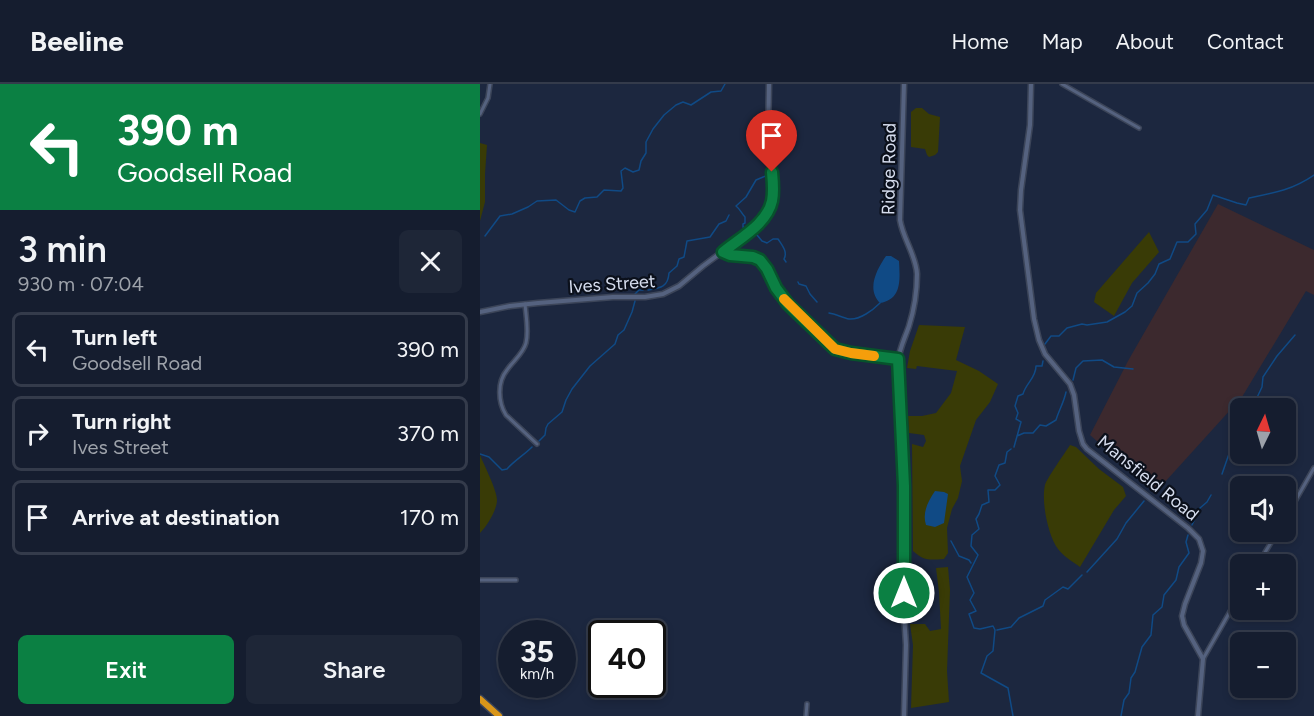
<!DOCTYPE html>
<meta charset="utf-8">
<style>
body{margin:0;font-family:Figtree,sans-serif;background:#1e2637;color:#f1f3f6;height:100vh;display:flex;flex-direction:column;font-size:22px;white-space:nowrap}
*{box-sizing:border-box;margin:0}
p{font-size:20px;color:#9da2aa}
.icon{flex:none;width:33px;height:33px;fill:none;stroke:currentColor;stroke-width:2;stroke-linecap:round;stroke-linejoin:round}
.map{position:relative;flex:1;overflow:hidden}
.sheet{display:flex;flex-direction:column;background:#151d2f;width:480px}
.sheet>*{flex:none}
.hud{background:#0b8043;color:#fff;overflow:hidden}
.needle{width:39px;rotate:5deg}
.fabs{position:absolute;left:750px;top:314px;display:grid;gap:12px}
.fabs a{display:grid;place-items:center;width:66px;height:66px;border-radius:9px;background:#151d2f;box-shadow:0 3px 9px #0003,0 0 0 2px #343b4b;font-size:30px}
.speed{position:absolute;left:18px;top:536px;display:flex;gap:12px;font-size:30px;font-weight:700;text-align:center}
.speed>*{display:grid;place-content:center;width:78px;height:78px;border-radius:50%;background:#151d2f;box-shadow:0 3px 9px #0003,0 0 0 2px #343b4b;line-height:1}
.speed small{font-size:15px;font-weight:400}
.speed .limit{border:3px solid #111;border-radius:9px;background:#fff;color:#111}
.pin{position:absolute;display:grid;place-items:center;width:51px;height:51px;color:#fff;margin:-62px -26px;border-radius:50% 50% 50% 0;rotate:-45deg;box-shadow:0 0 6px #0007}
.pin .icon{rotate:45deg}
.me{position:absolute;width:66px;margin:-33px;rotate:0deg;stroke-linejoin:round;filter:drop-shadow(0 0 4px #0008)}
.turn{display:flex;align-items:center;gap:21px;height:126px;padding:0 18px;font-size:27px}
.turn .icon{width:78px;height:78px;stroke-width:2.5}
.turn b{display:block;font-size:42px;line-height:51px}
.round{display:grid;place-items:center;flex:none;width:63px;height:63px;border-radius:9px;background:#1e2637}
.head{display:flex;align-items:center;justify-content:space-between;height:102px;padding:0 18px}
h1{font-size:36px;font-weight:600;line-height:45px}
.cta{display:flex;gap:12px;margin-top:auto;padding:12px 18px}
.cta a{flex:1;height:69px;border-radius:9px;background:#0b8043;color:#fff;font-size:24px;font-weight:600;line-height:69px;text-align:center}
.cta a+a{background:#1e2637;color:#f1f3f6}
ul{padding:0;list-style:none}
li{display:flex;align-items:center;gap:18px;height:75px;margin:0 12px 9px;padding:0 6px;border:3px solid #343b4b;border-radius:9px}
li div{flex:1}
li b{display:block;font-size:22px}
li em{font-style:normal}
header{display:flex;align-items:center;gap:36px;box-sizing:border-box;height:84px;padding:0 30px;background:#151d2f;border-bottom:2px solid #343b4b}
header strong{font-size:28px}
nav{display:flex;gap:33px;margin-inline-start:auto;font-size:21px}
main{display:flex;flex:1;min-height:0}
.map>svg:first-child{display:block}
.education{fill:#3c292e}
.green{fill:#393b06}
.water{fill:#104a85}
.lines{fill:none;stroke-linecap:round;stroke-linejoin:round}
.stream{stroke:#104a85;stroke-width:1.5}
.minor-casing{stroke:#3c4559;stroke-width:6}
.tertiary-casing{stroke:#3c4559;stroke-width:7}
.motorway-casing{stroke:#3c4559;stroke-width:9}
.minor{stroke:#55627f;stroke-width:3}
.tertiary{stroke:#55627f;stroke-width:4}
.motorway{stroke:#d9961a;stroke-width:6}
.route-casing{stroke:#07532c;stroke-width:15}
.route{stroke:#0b8043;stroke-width:10}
.slow{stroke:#f59e0b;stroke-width:10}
.labels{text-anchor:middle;stroke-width:4.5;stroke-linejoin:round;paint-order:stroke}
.street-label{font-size:18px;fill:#d6ddee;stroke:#0b101b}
</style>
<header>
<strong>Beeline</strong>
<nav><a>Home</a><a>Map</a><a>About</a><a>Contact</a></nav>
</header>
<main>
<section class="sheet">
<div class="hud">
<div class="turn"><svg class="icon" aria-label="left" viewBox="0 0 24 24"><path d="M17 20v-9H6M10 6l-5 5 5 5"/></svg><div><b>390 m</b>Goodsell Road</div></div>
</div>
<div class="head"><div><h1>3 min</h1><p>930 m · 07:04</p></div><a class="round"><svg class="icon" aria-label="close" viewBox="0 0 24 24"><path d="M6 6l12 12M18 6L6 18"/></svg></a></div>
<ul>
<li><svg class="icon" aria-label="left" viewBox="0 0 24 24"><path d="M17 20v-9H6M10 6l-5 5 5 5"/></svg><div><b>Turn left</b><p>Goodsell Road</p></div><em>390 m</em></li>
<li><svg class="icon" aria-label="right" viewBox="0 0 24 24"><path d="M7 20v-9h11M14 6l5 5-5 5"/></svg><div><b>Turn right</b><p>Ives Street</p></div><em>370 m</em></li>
<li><svg class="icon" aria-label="arrive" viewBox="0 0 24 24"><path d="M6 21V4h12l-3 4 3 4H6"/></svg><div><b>Arrive at destination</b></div><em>170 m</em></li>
</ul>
<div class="cta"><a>Exit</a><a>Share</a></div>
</section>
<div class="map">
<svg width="834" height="632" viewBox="0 0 834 632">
<rect width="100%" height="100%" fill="#1c273f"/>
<!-- education -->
<path class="education" d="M738,120L834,166V211L826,207L762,313L675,409L610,351L648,277Z"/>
<!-- green -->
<path class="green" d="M436,24H442L449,30L460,33L458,68L455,71L449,73L447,71L445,65L431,63V28Z
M0,59L7,61L5,90V118L0,137Z
M669,148L679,168L652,199L634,232L614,218L616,209Z
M439,241L485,243L476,276L499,287L518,300L510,318L496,336L480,382L482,397L478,414L472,425L467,444L468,469L464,475C449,476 444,477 433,467L432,360L443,363L446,357L444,351L429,349L428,332H442L456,329L471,309L477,287L437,282L436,285L427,284L430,267Z
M590,361L596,363L619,385L643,403L646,412L634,426L600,483C593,478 583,472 578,465C568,452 561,417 565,401C567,394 585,369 590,361Z
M0,371C4,381 17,406 17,416C17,426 7,442 0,449Z
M468,483L470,506L467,587L469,618L431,624L433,561L430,540H445L450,547L461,545L459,508L456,484Z"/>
<!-- water -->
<path class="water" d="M406,172H411L419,177C420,196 422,215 400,219C386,205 397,185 406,172Z
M455,407L464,408L468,410L464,439L455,443L446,441C442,429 448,417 455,407Z"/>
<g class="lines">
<!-- stream -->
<path class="stream" d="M294,89H296L295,82L301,77
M267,145L263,143V140L265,139V133C261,129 261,126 256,122L266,113L276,96L288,91
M271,151H277L282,157L287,159L293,155H298C302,161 308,168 304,175L306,178
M5,152L20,132L32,130L48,123L57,117L76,116L89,126L95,128L100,117L105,114L117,113L124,106L141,107L143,104L141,87L145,84L153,88L159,86L161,77L166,69V58L173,45L184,31L196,21L203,18L211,21L231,8L241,7L245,0
M318,198L319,200L326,202L330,210L337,218
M168,206C181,204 188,203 189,189L197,182L199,175L204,173L207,157L230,153L239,140L246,137L249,131
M155,210L159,206H163
M349,229C356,230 363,234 369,235C380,236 393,226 400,219
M565,260L571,252H579L587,244L602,240L607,241L627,238L645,228L652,222L657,209L668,199L675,190L679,180L690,175L697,158H708L716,150L715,140L727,126L733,111L757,119L766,121L769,114C794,109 812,106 834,91
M593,296L596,284L603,277L622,276L634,283L653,285
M772,324L782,303L783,293L797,272L815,251
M537,352L544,349H553L560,341L566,342L576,336C579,326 584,318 586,308
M59,357L65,351L66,344L68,340L82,328L86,316L92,305L110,282L135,260L138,251L144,246L152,228L155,217
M534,363L541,338L536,335L538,329L535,322L538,312L543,310C546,299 556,294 556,282H562L563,277
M531,365L527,368L525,379L519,381L515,392L520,401L515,406H508L509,418L502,421L499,430L496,435L499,445L492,451L491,462L498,471L487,493L494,509L490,516L496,527L489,530L494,544L500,545L513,542L515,546L513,567L507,572L501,589L528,604L533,632
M0,370L9,373L22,386L27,385C34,377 44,371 52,363
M742,390L750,367L760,347
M712,441L720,424L727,418L731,411
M471,457L479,472L489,476L491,479
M607,488L637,455L646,439L664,417
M517,546L531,543L539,534L563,522L565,516L583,503L588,505L602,491
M641,632L644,616L649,609L651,594L655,588L662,563L671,551L673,531L682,523L684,511L696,496L699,483L709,469L706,458L708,451"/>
<defs>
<path id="minor" d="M582,0L659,44
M0,30L8,14L10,0
M243,168L251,171L273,173L280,176L285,181L296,204L308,220L355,265L371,269L418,275
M45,220C46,232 49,247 46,259C43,270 33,277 27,286C17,298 18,318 26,331L57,360
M806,433L834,384
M778,480L798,447
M0,496H36
M723,575L760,510
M326,632L327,620"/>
<path id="tertiary" d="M551,0L550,41L541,106L540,126L554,235L559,256L565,270L590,300L594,311L599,347L603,360L607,365L708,444L719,455L723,467L721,479L705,520L702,532L704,541L723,575L718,632
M0,228L30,222L58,219L133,213H165L183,210L199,202L223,182L269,148L286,130L292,116L293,98L288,53L289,0
M424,632L426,561L424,529V402L418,278C419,265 425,254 429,242C434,226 437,207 437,190C436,171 423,155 420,136L424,0"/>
<path id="motorway" d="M0,615L19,632"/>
</defs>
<!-- minor casing -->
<use href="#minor" class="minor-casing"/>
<!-- tertiary casing -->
<use href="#tertiary" class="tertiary-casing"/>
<!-- motorway casing -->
<use href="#motorway" class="motorway-casing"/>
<!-- minor -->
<use href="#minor" class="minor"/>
<!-- tertiary -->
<use href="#tertiary" class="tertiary"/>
<!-- motorway -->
<use href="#motorway" class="motorway"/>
</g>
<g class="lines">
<defs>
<path id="route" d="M292,88C293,98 294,108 292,117C287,140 260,154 243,168L250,171L273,173L280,176L287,185L296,204L308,220L355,265L371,269L418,275L424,402V509"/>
</defs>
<!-- route casing -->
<use href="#route" class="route-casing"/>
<!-- route -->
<use href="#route" class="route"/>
<!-- slow -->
<path class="slow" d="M304,215L355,265L371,269L394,272"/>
</g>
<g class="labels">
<!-- street labels -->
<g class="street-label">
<text transform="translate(409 85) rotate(-89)" y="6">Ridge Road</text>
<text transform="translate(132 200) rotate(-4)" y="6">Ives Street</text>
<text transform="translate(668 394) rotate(39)" y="6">Mansfield Road</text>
</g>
</g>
</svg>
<div class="fabs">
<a><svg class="needle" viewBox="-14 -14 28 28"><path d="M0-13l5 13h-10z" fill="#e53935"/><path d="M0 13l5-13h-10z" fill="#9da2aa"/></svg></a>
<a><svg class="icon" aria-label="sound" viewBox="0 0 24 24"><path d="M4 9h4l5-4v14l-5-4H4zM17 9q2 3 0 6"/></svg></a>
<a>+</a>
<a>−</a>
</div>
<div class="speed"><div>35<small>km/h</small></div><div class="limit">40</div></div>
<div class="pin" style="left:292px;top:88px;background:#d93025"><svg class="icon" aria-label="arrive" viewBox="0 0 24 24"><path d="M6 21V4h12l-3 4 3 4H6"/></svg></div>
<svg class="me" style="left:424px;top:509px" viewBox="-20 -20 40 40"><circle r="17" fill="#0b8043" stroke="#fff" stroke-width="3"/><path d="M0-11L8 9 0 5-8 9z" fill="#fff"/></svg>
</div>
</main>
